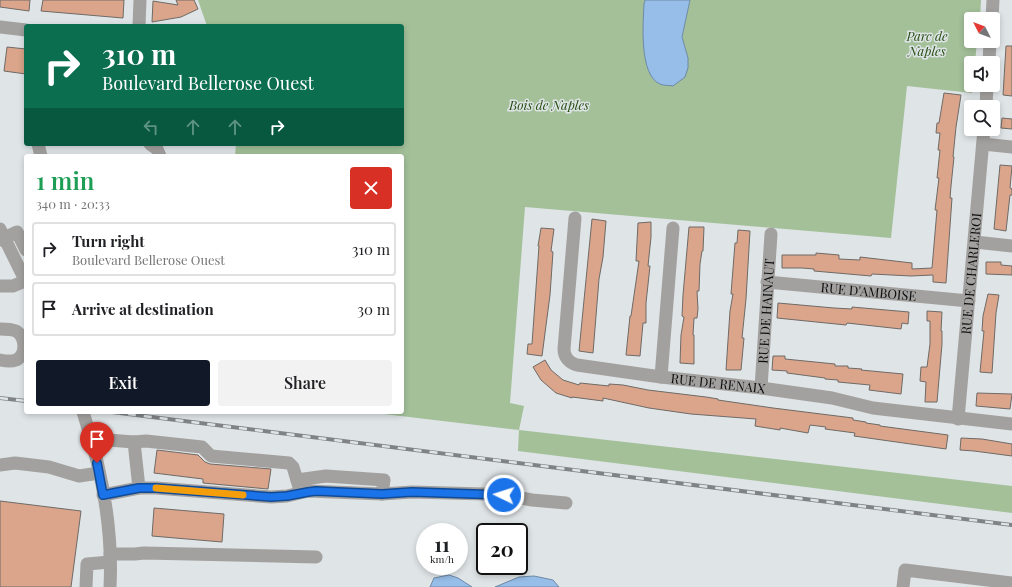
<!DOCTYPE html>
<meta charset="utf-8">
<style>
body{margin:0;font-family:"Playfair Display",serif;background:#f2f2f2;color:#202124;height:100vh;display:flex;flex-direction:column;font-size:15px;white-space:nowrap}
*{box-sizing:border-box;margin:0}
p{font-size:13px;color:#757577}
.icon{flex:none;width:22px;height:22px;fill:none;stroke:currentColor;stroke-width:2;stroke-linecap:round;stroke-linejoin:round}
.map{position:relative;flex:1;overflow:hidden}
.side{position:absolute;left:24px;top:154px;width:380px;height:260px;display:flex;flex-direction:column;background:#fff;border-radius:4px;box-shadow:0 2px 6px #0003}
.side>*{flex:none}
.hud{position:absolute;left:24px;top:24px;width:380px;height:122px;border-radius:4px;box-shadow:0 2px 6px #0003;background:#0b6e4f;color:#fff;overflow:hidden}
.needle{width:26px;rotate:312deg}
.controls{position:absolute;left:964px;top:12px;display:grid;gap:8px}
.controls a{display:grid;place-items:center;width:36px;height:36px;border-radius:4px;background:#fff;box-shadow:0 2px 6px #0003;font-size:20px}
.speed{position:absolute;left:416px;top:523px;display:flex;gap:8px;font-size:20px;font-weight:700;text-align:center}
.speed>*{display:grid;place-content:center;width:52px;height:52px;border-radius:50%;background:#fff;box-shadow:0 2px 6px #0003;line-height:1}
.speed small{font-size:10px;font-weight:400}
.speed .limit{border:2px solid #111;border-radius:6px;background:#fff;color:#111}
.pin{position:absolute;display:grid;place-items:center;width:34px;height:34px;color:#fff;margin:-41px -17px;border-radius:50% 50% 50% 0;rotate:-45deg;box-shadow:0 0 4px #0007}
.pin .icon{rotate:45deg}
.me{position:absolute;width:44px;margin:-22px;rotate:274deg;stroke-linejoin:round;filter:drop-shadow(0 0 3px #0008)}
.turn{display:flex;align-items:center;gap:14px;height:84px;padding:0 12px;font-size:18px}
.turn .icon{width:52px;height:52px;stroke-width:2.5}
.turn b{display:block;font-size:28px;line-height:34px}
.lanes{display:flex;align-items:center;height:38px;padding:0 12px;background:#0003;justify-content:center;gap:20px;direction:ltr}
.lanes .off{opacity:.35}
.round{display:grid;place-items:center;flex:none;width:42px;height:42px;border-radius:4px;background:#f2f2f2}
.headline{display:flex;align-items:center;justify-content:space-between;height:68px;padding:0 12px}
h1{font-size:24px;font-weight:600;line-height:30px;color:#1e9e55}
.primary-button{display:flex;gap:8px;margin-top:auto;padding:8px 12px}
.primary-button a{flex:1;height:46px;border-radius:4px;background:#111827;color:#fff;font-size:16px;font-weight:600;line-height:46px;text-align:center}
.primary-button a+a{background:#f2f2f2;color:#202124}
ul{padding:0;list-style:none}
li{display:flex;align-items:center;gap:12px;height:54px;margin:0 8px 6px;padding:0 4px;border:2px solid #e0e0e0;border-radius:4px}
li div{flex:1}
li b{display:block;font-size:15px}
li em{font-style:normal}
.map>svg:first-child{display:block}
.green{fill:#a3c099}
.water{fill:#97bee8;stroke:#6d89a7}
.building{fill:#daa58a;stroke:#6f6a67}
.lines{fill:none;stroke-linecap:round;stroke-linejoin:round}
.minor{stroke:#a3a19f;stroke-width:13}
.rail-casing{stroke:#7f8385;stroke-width:4}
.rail{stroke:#dfe4e7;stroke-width:2.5;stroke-dasharray:8;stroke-linecap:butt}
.route-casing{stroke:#114b97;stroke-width:10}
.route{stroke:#1a73e8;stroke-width:7}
.slow{stroke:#f59e0b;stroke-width:7}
.labels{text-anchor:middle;stroke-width:3;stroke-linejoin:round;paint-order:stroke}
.park-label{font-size:13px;font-style:italic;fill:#254f11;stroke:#dfe4e7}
.street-label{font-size:13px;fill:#0b0c0e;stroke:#dfe4e7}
</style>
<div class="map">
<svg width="1012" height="587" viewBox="0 0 1012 587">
<rect width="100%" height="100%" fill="#dfe4e7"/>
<!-- green -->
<path class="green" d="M198,0H645L644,4L688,58L682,37L690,0H981L980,19H971V41H977L975,63H971V85H973L972,93L907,86L891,238L525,207L510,403L524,406L519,430L1012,486V513L518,451L519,430L367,412H402V156H235L236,144H402V26H207Z"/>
<!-- water -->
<path class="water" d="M645,0H690L682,37L688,58V68L685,77L673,86C669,85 664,86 660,84C639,75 643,24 644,4Z
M449,575L458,578L472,587H430L434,578Z
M534,576L553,580L559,587H495L519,577Z"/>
<!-- building -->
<path class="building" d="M0,0H30L29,11L0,7Z
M43,0H124L123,18L41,11Z
M176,0H194L198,9L181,17L152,22L153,1L178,5Z
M1006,46H1012V96L1003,95Z
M7,47L26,49V74L4,71Z
M944,93L961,95L956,127L953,157H954L951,186L950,198H952L946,283L933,282V275L911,276L872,274L871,276L814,271V269L802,268H782V255H816V253L839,255V259L860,260V257L912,263V269L932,268L937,210H935L939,178H937L940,150H938L940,133H936L937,123H939Z
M1002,118L1012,119V129L1001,128Z
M1000,165L1012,166L1010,188L1012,189V195H1010L1006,231L994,229Z
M592,219L606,221L603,257L599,279L593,353L579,351Z
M651,222V237L648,266H650L646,303V323H643L640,356L626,355L630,316H631L639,261H636L638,223Z
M689,227H704L703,251H702L700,264L699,291H697L698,309L697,318H694L693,335H694V364L680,363L681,335L684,317L682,316L683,295Z
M541,228L554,229L551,251L553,252L550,295L542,356L527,354L528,344H532L539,246H538Z
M738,230L750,231L746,299L742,338H744L741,370H726L730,311L733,294H731L735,243H737Z
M986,262H1001V265L1012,266V275L986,274Z
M988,294L999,295L996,313L992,373L980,372L984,331H982L983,316Z
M778,303L834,308L852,309V307L909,312L908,324L902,323L901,329L847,323L846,325L777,318Z
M927,311L942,312L941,331H942V344L937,402H925L926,382L920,381L921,367H927L930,344V321H927Z
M773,356H785V359L835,364V366H848V368L862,369L861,370L903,374L901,394L869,390L870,385L838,382V380L825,379V378L787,373V371L772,370Z
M545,360L551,370L563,380L579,385L580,383L609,386V384L623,385L648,390L706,397L718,399V400L773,408L853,418V420L866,422V423L880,425V426L948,435L946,449L854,436L855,433L825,429L826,427L810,425L808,433L780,428V430L755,426L756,419L691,414L649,408L603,398V401L572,397V398L556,393L541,380L533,367Z
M977,393L1012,394L1010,409L976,406Z
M961,438L982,439L1012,444V456L974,451L960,450Z
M157,450L198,455L205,462L210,464L271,469L268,489L203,483V479L154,473Z
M0,501L81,511L71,587H0Z
M154,508L224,514L222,542L152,536Z"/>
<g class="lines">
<!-- minor -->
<g class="minor">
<path d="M992,19L993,0"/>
<path d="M139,26L140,0"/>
<path d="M0,27L26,30"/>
<path d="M989,63L990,41"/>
<path d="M986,107L987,85"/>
<path d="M38,144L41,156"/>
<path d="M150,144L157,149L160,156"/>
<path d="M983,144L1012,147"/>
<path id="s1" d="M575,218L564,349C564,357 569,363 577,365L661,377L761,388L832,398L873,408L1012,424"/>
<path d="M0,229L26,282"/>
<path d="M0,240L17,232L26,250"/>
<path d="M975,242L1012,246"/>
<path id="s2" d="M767,282L969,301"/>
<path d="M0,286H13L25,281"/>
<path d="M0,329C5,329 11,329 16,331C26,337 27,355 16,360C11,362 5,361 0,360"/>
<path d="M661,377L673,228"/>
<path id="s3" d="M761,388L771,234"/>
<path d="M83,412C101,467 113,529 110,587"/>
<path id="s4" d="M958,419L984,129"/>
<path d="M134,442L146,441L202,447L211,456L289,463L293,467L299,487"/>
<path d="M92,443L108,440L134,442L139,488L103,495"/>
<path d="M0,465L15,463L49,467L79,476L99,473"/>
<path d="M139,488H156L271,497L287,496L308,491L382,494L384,480L326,476L297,480"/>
<path d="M382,494L412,492L484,494L504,495L532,500L566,503"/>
<path d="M110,554H135L144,553L316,557"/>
<path d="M86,587L87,564L110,562"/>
<path d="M903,587L905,570L1012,583"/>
</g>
<defs>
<path id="rail" d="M0,398L26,401
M112,412L1012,525"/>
</defs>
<!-- rail casing -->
<use href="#rail" class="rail-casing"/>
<!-- rail -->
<use href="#rail" class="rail"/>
</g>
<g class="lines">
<defs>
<path id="route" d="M97,463L103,495L139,488H156L271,497L287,496L308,492L316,491L382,494L412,492L504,495"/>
</defs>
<!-- route casing -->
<use href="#route" class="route-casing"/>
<!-- route -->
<use href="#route" class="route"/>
<!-- slow -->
<path class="slow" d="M156,488L243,495"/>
</g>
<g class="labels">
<!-- park labels -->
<g class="park-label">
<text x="927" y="41">Parc de<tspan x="927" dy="15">Naples</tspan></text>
<text x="549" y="110">Bois de Naples</text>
</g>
<!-- street labels -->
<g class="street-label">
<text dy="5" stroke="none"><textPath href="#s4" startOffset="146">RUE DE CHARLEROI</textPath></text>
<text dy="5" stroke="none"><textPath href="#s2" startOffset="102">RUE D'AMBOISE</textPath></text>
<text dy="5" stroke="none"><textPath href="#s3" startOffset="77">RUE DE HAINAUT</textPath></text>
<text dy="5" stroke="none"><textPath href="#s1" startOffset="296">RUE DE RENAIX</textPath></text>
</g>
</g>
</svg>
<div class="controls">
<a><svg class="needle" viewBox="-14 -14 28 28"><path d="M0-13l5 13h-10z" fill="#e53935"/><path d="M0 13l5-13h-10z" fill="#757577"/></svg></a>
<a><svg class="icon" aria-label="sound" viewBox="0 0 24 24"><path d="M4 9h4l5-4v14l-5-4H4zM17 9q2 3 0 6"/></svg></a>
<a><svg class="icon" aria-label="search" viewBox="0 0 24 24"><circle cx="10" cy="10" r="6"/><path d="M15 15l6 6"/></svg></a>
</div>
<div class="speed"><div>11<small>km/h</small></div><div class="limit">20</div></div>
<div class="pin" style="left:97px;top:463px;background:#d93025"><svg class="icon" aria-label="arrive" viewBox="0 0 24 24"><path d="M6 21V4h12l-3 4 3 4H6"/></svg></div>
<svg class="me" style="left:504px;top:495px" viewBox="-20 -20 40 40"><circle r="17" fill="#1a73e8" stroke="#fff" stroke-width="3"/><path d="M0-11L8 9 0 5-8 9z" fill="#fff"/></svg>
<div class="hud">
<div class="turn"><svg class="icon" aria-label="right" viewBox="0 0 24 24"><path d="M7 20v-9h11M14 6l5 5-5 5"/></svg><div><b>310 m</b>Boulevard Bellerose Ouest</div></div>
<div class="lanes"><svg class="icon off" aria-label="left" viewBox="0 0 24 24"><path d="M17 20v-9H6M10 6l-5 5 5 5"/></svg><svg class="icon off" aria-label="ahead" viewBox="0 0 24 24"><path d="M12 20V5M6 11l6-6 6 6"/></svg><svg class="icon off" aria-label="ahead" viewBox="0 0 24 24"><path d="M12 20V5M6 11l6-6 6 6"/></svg><svg class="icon" aria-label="right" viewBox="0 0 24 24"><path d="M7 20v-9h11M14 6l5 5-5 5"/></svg></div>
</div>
<section class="side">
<div class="headline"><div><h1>1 min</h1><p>340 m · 20:33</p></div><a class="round" style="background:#d93025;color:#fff"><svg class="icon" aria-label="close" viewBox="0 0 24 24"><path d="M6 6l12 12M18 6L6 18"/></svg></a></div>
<ul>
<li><svg class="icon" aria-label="right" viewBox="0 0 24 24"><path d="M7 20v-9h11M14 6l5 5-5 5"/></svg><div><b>Turn right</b><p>Boulevard Bellerose Ouest</p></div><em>310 m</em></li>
<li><svg class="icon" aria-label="arrive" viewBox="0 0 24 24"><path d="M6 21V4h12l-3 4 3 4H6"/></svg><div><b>Arrive at destination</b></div><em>30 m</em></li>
</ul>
<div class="primary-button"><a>Exit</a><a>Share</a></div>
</section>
</div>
